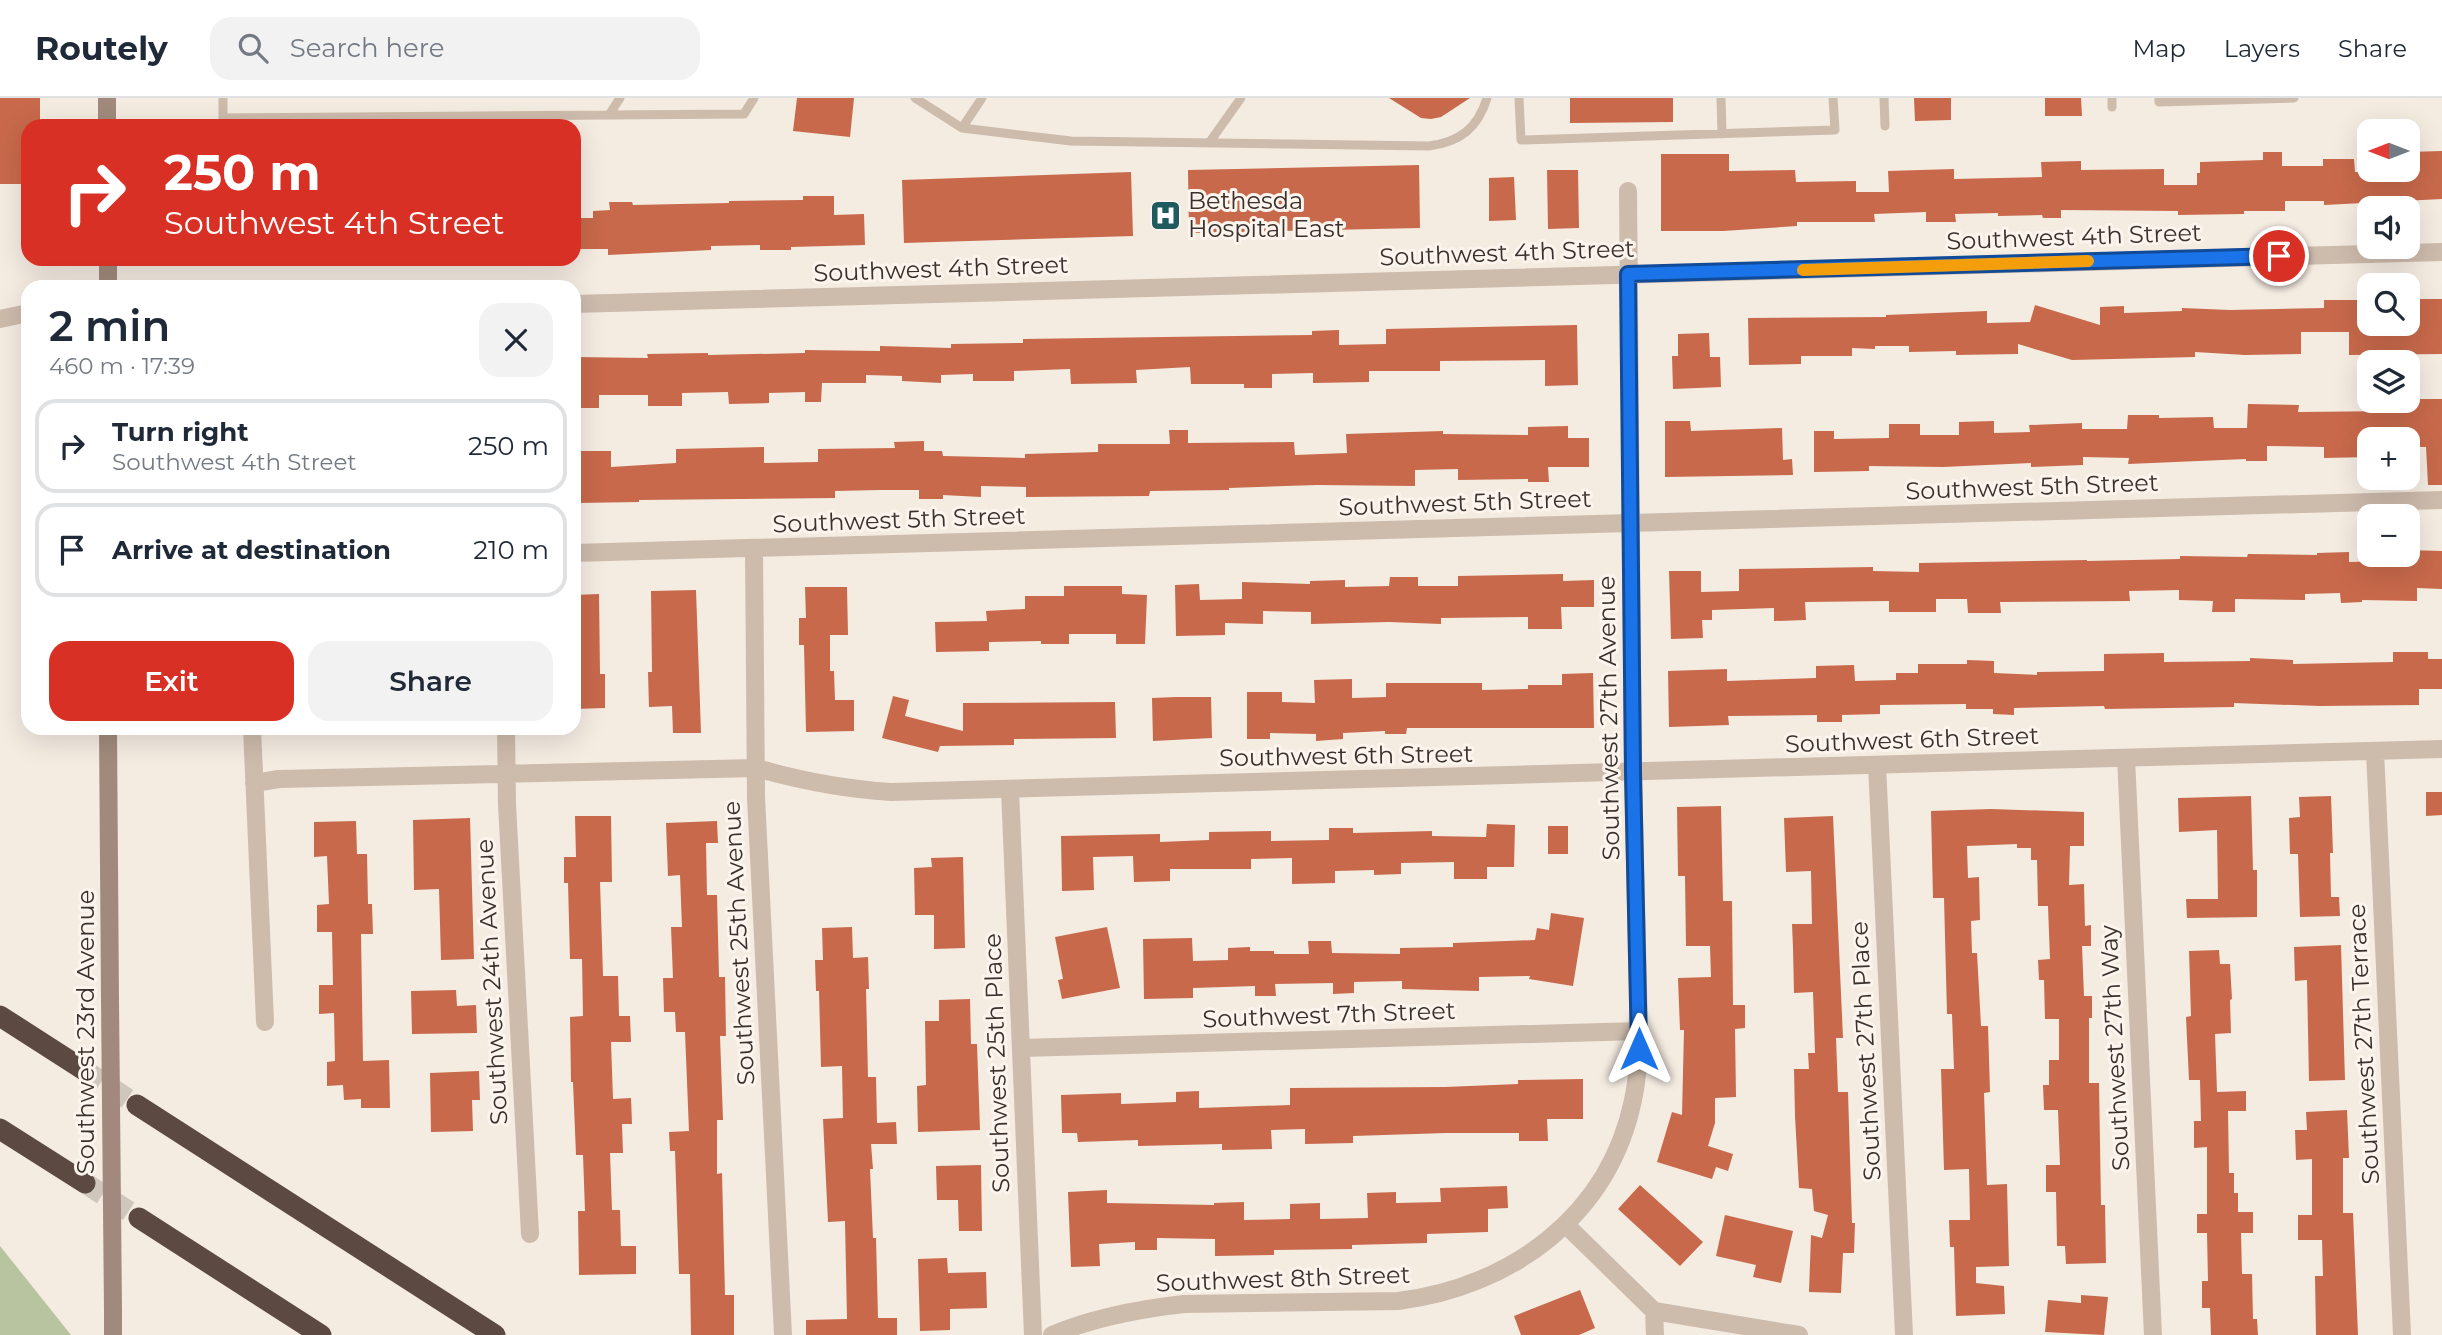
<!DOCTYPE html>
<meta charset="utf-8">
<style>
body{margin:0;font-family:Montserrat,sans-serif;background:#f2f2f3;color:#1f2937;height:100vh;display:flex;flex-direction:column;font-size:26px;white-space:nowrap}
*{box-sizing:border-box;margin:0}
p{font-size:23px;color:#747a83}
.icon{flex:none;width:38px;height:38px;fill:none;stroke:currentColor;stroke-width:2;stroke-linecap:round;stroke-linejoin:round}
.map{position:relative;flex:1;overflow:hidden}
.details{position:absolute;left:21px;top:182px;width:560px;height:455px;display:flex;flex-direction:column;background:#fff;border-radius:21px;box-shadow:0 7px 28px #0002}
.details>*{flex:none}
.hud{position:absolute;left:21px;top:21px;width:560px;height:147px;border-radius:21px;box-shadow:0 7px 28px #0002;background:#d93025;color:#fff;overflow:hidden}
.needle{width:46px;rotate:270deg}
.fabs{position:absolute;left:2357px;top:21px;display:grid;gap:14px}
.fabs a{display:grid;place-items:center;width:63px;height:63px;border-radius:14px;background:#fff;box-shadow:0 7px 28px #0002;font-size:35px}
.pin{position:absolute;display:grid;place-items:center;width:60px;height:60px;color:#fff;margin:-30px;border:4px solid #fff;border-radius:50%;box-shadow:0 2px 7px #0007}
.me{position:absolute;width:77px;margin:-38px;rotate:0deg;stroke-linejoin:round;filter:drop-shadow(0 0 5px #0008)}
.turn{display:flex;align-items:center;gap:24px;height:147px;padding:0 28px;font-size:32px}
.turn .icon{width:91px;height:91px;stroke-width:2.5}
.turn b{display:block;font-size:49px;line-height:60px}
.round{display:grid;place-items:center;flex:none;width:74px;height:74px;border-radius:21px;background:#f2f2f3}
.overview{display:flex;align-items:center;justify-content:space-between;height:119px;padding:0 28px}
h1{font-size:42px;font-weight:600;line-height:52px}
.action{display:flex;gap:14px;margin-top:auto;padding:14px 28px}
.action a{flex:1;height:80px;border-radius:21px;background:#d93025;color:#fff;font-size:28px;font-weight:600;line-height:80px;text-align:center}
.action a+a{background:#f2f2f3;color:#1f2937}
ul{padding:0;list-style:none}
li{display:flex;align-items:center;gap:21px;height:94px;margin:0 14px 10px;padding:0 14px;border:4px solid #e0e1e3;border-radius:21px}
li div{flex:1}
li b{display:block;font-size:26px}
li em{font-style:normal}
header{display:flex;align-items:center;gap:42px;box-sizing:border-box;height:98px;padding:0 35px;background:#fff;border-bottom:2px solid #e0e1e3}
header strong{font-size:33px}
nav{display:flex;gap:38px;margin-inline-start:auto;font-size:24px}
.search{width:490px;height:63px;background:#f2f2f3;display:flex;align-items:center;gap:18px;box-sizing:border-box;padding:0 24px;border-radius:21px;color:#747a83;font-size:26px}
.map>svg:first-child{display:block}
.green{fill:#b8c4a0}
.building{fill:#c8694b}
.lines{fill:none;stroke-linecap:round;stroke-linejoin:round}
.highway-tunnel{stroke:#cfc6bd;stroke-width:21;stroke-dasharray:21 10;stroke-linecap:butt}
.lane{stroke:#cdbbac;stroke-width:9}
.street{stroke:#cdbbac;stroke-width:18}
.secondary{stroke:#a18a7d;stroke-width:18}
.highway{stroke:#5c4a42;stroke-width:21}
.secondary-bridge{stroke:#a18a7d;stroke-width:18}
.route-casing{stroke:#114b97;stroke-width:18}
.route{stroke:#1a73e8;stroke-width:12}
.slow{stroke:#f59e0b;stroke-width:12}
.labels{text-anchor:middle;stroke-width:6;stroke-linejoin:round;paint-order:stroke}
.poi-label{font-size:24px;fill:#3b302b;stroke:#fbf5ee;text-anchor:start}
.street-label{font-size:24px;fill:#3b302b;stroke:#fbf5ee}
</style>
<header>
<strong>Routely</strong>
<div class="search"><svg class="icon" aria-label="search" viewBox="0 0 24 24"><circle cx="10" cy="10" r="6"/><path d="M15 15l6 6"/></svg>Search here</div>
<nav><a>Map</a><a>Layers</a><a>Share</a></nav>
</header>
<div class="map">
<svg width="2442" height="1237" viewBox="0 0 2442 1237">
<rect width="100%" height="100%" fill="#f4ebe1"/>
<!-- green -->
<path class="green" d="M0,1148L71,1237H0Z"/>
<!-- building -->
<path class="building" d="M0,0H40V28H28V86H0Z
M797,0H854L850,39L793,33Z
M1389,0H1470L1441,19L1431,21L1421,20Z
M1570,0H1673V24L1570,25Z
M1914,0H1951V22L1915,23Z
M2045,0H2081L2082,18H2045Z
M2442,53V101L2324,107V103H2285V113H2244V116L2178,117V113L2061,112V120H2043L2042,117L1998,118V115L1955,116L1956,124H1926V114L1874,116L1875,124H1797V128L1723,133H1661V56H1729V73L1795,72L1796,84L1856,83V94H1889L1888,73L1954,71V81L2042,79L2041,64L2081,63V72L2164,71V87H2197V75H2200V64L2263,62V54H2282V68H2323V61H2354L2355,74L2408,72V54Z
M1419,67L1420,130L1189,135L1188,72Z
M1547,72H1578L1579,130L1548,131Z
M1131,74L1133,138L904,145L902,82Z
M1514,79L1516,122L1489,123V80Z
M803,98H834V117L864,116L865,147L791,149V152H760V147L711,148V152L608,157V151H574V120H593V113L610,112L609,104H632L633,107L729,105V103L803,102Z
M2408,201H2442V256L2349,257V234H2301V256L2245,257L2195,254V259L2072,262L2018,246V256L1956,257V253L1909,254V248H1875V251L1852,250V258H1801V266L1749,267L1748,220L1886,219V217L1987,213V225L2030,224L2035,207L2100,227V209L2124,208V215L2182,213V210L2230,212L2324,210V202H2370V226H2408Z
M1577,227L1578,287L1545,288V262L1440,263V273H1369V284L1313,285V275L1272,276V290H1244V286H1191L1190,269L1136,272L1137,285L1071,286L1070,271L1014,273V283H973V276L941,277V285L902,283V278L866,277V285H822L821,304H805V294L769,295V305L729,306L728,294L682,295V308H648V297H599V310H574V259L648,260L647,256L708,255V257L805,255V252L880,253V248L951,250V246L1023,245V241L1312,237V233L1339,232V247L1386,246V231Z
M1709,235L1710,259H1720L1721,289L1673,291L1672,258H1678V236Z
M2408,301H2442V387H2428L2426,349H2408V341H2370V359L2324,360V349L2267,348V363H2246V361L2128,366L2129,360L2083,359V367L2031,369V365L1943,369L1869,368V373L1814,374V333H1834V341L1889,340V326H1920V337H1959V324L1994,323V335L2030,334L2029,327L2082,325V331H2127L2128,317H2159V320L2213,319L2214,330H2247L2248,306L2299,307L2298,314L2400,313V303Z
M1665,323H1690L1691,333L1782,330L1783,362L1792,361L1793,377L1665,379Z
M1568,328V340H1589V369H1548L1549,384H1528V381L1458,382V371L1415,372V388L1317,387L1229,390V392L1150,393L1149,398L1026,399V389L981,388V399L943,397V401H919V392H880L835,393V400L639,402V404L577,405L576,353H611V369L676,365V351L764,349V365L818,364V351L895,350L894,344L924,343V353H942L943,358L1025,360V356L1098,354V346H1170L1169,332H1188V345L1294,344L1295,357L1347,355L1346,336L1443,333V336L1528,337V329Z
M2408,452L2442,453V491L2417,490V503L2362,502V504L2341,505L2340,495L2305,496V502L2235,501V514H2212L2213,503L2179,502V492L2129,493L2130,503L2000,504L2001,515H1968L1967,501H1936V514H1889V503L1805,504L1806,522L1774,523V510L1712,512V522H1702L1703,540L1671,541L1669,473H1701V494L1739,493V471L1873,469V473L1919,474V465L2087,462V463L2180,461V458L2247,459L2248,456L2317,457V455L2349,454V464L2390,463V457H2408Z
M1563,476V483L1594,482V509H1561L1562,531H1528V519L1441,520V526L1389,524L1311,526V514L1263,513V526L1225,525V537L1176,538L1175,487L1199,486L1200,502L1242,501V484L1310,486V483L1345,482V489L1389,488L1390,479H1418V488H1458V478Z
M1064,488H1122V496L1147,497L1145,546H1116V536H1069V546H1041V543L989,544V553L936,554L935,524L987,523L986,513L1025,511V498H1064Z
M805,489H847L848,537H830V573H834L835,602H854V633L806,634L804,547H799V520H806Z
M696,492L701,635H673L672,608L649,609L648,574H652L651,493Z
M599,496L600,576H605V610L574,611V497Z
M2393,554H2428V561H2442V591H2419V607L2320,608L2234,605V609L2105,611L2104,608L2014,610V617L1993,616V611H1966V606L1880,607V616L1842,617V624H1817V617L1728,618L1729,627L1669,629L1668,573L1727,571V583L1816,580V568L1854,567L1855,583L1896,582V575H1918V566H1967V562L1994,563V575L2037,577V574L2104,573V556L2164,555V564L2250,563V560L2293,562V566L2393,564Z
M1593,575L1594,630H1407L1406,636H1385V633L1343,635V641L1316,643V636L1270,635V641H1247V594H1282V604L1315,605L1314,582L1352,581V600L1386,599V585H1482V592L1528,591V587H1562V576Z
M893,598L909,602L905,618L963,633V605L1115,604L1116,640L1014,641V647L940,648L938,654L882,640Z
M1176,599H1211L1212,640L1153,643L1152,600Z
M2426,694H2442V717L2426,718Z
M2251,698L2253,772H2257V819L2187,820L2186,801H2218L2217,732L2179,734L2178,700Z
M2331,698L2333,755H2330L2331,799H2339L2340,818L2300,819L2298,756H2290L2289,720L2300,719L2299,699Z
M1721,708L1723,803H1732L1733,907H1745V930L1735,931L1736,999L1715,1000V1025L1708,1048L1733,1056L1728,1073L1716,1069L1712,1081L1657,1064L1672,1014L1682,1017L1684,932H1680L1678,880L1711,879L1710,848H1686L1685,778H1678L1677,709Z
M1991,711L2084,714V748H2070L2069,787L2084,786L2085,828L2091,827V848H2082L2084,898H2092V920H2089V985H2099L2101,1107H2105L2106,1165L2066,1166L2065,1148H2057L2056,1094H2046V1067H2060L2058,1012H2044L2043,987H2049V962H2059V921H2045L2044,882H2039L2038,862L2050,861L2048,808H2038L2037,762H2031V750H2017V746L1967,748L1968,780L1979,779L1980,822L1971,823L1972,855H1977L1981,928H1988L1990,994L1984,995L1987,1087L2007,1086L2009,1168L1976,1169V1185L2004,1188L2005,1216L1956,1218L1954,1149H1950L1949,1122H1970L1969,1071L1944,1072L1941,971H1954L1952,916H1947L1944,800H1933L1931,713Z
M575,718H611L612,784H600L603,878H618L619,918H630L631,944H611L613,1001L631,1000L632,1026H622L623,1055H610L612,1112H620L621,1148H636V1176L579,1177L578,1113H585L583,1057H576L573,984H571L570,919L583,918L582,861H570L568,785H564V759H576Z
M1833,718L1843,940H1836L1838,994H1848L1852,1125H1855L1854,1155H1843L1841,1195L1809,1194L1811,1137L1822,1140L1828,1117L1814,1113L1812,1091L1799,1090L1795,1018L1794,971H1809L1808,955H1815L1813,894L1794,895L1793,850L1792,826H1812L1811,773L1786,774L1784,720Z
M470,720L474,861L441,862L439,791L414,792L413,722Z
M356,723L357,756H367L368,806H372L373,836H361L363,963L389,962L390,1010H361V1001L344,1002L343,987L327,988V964L335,963L334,915L319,916V887H333L332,834H317V807L329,806L327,758L314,759V724Z
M717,723L718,745H706L707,797H717L719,879H725L726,938H720L723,1022H717V1076L722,1075L725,1197H734V1237H691L690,1176H679L675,1053H670L669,1034L689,1033L685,934H676L675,914H664L663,880H673L671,829H682L680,777L668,778L666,725Z
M1487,726L1515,727L1514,769H1487V781H1454V764L1401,765V776L1374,777V772L1335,773V785L1292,786V760L1251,761V771H1170V783L1134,784L1133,758L1093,759L1094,792L1062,793L1061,738L1160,736V744L1209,742V734L1271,733V743L1329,742V730H1353V735L1432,733V738L1486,739Z
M1548,728H1568V756H1548Z
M963,759L965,850L934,851V817H915L914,770L932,769L931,760Z
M1551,815L1584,820L1573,888L1529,881L1530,878L1479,879V893L1402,891V883L1354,884V895L1333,896V885L1275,886L1276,898H1255V888L1193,890V900L1144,901L1143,841L1192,840L1193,863L1228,862V850L1250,849V853H1274V856H1309L1308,843H1331L1332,855L1400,856V850L1453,849V845L1535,842L1537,830L1549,832Z
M852,829L853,860L868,859L869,891H866L868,979H876L877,1025L896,1024L897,1046H871L873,1071H870L873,1140H876L878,1220H897V1237H806V1222L847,1221L845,1123L828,1124L823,1021L843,1020L842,968L821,969L819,893H816L815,862H823L822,830Z
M1107,829L1120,890L1062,901L1058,882L1063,881L1055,839Z
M2341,847L2345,982L2309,983L2307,882L2295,883L2294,849Z
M2219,852L2220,866H2230L2232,901L2230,902L2231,935L2215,936L2217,994L2246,993V1013H2228L2229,1075H2234V1095H2238V1114H2253V1135H2241L2242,1176H2252L2253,1221H2257L2258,1237H2211L2210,1210H2202V1183H2208L2207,1135H2197V1116H2207V1049L2194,1050V1023H2201L2200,982H2189L2186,919L2191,918L2189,853Z
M456,892L457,908L476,907L477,935L412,936L411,893Z
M970,901L971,946H977L980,1032L918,1034L917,988L926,987L925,923H939V902Z
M479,973L480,1002H472L473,1033L431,1034L430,975Z
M1583,981V1021H1547L1548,1043H1519V1035H1446L1353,1038V1045L1305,1046V1031L1271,1032L1272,1051L1222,1052V1046L1138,1048V1042L1078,1044L1077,1035H1062L1061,997L1121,995V1006L1176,1004V994L1199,993V1010L1290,1007V990L1445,989L1518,986V982Z
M2347,1012L2349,1060H2343V1115H2353L2358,1237H2316L2315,1178H2323L2322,1142H2298V1117H2312V1061L2296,1062L2295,1032H2307L2306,1014Z
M981,1067L982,1133H959L958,1102H937L936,1068Z
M1640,1087L1703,1144L1680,1168L1618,1111Z
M1507,1088L1508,1110L1488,1111V1134L1427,1136V1145L1352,1147V1151L1274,1152V1157L1215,1158V1141L1157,1140V1152H1135V1144L1099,1146L1100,1168L1071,1169L1068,1094L1107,1092V1105L1214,1107V1105L1244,1104V1122L1290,1121V1106L1320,1105V1121L1368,1120L1367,1095L1396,1094V1105L1441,1104L1440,1090Z
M1725,1117L1793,1133L1781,1185L1753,1179L1756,1167L1716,1158Z
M947,1160L948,1175L986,1174L987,1210L950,1211V1232L920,1233L918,1161Z
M1580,1192L1595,1230L1579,1237H1521L1514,1218Z
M2081,1197L2108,1199L2104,1237L2045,1234L2048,1202L2081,1205Z"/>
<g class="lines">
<!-- highway-tunnel -->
<path class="highway-tunnel" d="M84,972L137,1007
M85,1085L139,1120"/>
<!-- lane -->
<path class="lane" d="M223,0V20L609,17L620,0
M915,0L962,30L1071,43L1429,48C1460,44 1478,30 1487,0
M1519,0L1521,42L1835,32L1833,0
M1721,0L1722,36
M1884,0L1885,28
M2112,0V9
M2159,0V4L2294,0
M609,17L744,16L754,0
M962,30L982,0
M1209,45L1241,0"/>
<!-- street -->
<path class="street" d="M574,206L2442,154
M0,221L28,215
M754,450L756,699L783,1237
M574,455L2442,402
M252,630L265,924
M506,630L507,706L530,1136
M2375,653L2402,1237
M2126,660L2153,1237
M1877,667L1904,1237
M254,685L279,681L756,670C802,683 843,691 891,694L2442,651
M1010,692L1033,1237
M1021,950L1639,933
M1565,1126L1654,1213L1799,1237
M1654,1213L1655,1237
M1052,1237C1095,1219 1139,1211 1184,1206L1398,1203C1511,1189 1609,1118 1633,1002C1638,979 1639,956 1639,933L1633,675L1628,93"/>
<!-- secondary -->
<path class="secondary" d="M107,0V28
M108,161V189
M108,630L110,903
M113,1213V1237"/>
<!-- highway -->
<path class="highway" d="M0,918L84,972
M137,1007L495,1237
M0,1031L85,1085
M139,1120L321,1237"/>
<!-- secondary-bridge -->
<path class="secondary-bridge" d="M110,903L113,1213"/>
</g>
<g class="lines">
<defs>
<path id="route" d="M1639,951L1633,675L1628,176L2279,158"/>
</defs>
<!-- route casing -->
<use href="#route" class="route-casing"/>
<!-- route -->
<use href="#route" class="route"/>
<!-- slow -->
<path class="slow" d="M1803,172L2088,163"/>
</g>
<!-- icons -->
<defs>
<symbol id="hospital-square" viewBox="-11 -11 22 22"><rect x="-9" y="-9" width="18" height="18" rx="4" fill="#1f5a5e" stroke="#fbf5ee"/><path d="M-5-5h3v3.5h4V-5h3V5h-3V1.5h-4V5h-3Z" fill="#fff"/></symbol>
</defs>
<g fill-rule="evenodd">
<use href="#hospital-square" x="1148" y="100" width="35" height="35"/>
</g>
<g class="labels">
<!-- poi labels -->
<g class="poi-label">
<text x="1188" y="111">Bethesda<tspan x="1188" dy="28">Hospital East</tspan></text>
</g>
<!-- street labels -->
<g class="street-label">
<text transform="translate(2074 139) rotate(-2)" y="8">Southwest 4th Street</text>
<text transform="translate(1507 155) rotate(-2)" y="8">Southwest 4th Street</text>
<text transform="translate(941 171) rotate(-2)" y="8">Southwest 4th Street</text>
<text transform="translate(2032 389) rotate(-2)" y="8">Southwest 5th Street</text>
<text transform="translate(1465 405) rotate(-2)" y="8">Southwest 5th Street</text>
<text transform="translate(899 422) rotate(-2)" y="8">Southwest 5th Street</text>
<text transform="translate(1609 620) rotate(-91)" y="8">Southwest 27th Avenue</text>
<text transform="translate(1912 642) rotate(-2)" y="8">Southwest 6th Street</text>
<text transform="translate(1346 658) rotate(-1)" y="8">Southwest 6th Street</text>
<text transform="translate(739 845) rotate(-93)" y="8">Southwest 25th Avenue</text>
<text transform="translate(492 884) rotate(-93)" y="8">Southwest 24th Avenue</text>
<text transform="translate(1329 917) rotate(-2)" y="8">Southwest 7th Street</text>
<text transform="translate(86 934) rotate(-90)" y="8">Southwest 23rd Avenue</text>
<text transform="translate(2364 946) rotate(-93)" y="8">Southwest 27th Terrace</text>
<text transform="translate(2115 950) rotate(-93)" y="8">Southwest 27th Way</text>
<text transform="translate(1866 953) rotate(-93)" y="8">Southwest 27th Place</text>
<text transform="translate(997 965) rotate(-92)" y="8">Southwest 25th Place</text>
<text transform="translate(1283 1181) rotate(-2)" y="8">Southwest 8th Street</text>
</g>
</g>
</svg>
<div class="fabs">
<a><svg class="needle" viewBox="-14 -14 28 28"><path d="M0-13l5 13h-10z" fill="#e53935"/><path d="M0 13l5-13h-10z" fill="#747a83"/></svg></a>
<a><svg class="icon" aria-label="sound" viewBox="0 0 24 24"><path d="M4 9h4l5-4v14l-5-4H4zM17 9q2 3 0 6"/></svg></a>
<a><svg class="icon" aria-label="search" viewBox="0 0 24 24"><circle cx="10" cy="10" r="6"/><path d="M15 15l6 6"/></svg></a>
<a><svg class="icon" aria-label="layers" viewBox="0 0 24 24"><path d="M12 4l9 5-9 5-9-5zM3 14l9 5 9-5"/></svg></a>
<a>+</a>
<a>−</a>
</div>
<div class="pin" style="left:2279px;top:158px;background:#d93025"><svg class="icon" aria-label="arrive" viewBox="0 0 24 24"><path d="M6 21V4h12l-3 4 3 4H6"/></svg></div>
<svg class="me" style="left:1639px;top:951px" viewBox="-20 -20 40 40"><path d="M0-17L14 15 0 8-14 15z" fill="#1a73e8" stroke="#fff" stroke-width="4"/></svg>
<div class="hud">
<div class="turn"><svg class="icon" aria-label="right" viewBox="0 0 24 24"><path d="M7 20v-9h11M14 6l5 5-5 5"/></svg><div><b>250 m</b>Southwest 4th Street</div></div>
</div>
<section class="details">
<div class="overview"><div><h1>2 min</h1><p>460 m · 17:39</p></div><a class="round"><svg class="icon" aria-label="close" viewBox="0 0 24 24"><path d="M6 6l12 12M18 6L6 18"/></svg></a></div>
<ul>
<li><svg class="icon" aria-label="right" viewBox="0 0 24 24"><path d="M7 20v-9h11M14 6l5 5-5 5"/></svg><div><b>Turn right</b><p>Southwest 4th Street</p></div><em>250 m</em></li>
<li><svg class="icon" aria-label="arrive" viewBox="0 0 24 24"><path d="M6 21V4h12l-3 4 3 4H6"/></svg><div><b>Arrive at destination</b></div><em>210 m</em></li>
</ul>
<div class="action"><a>Exit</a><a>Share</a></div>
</section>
</div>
